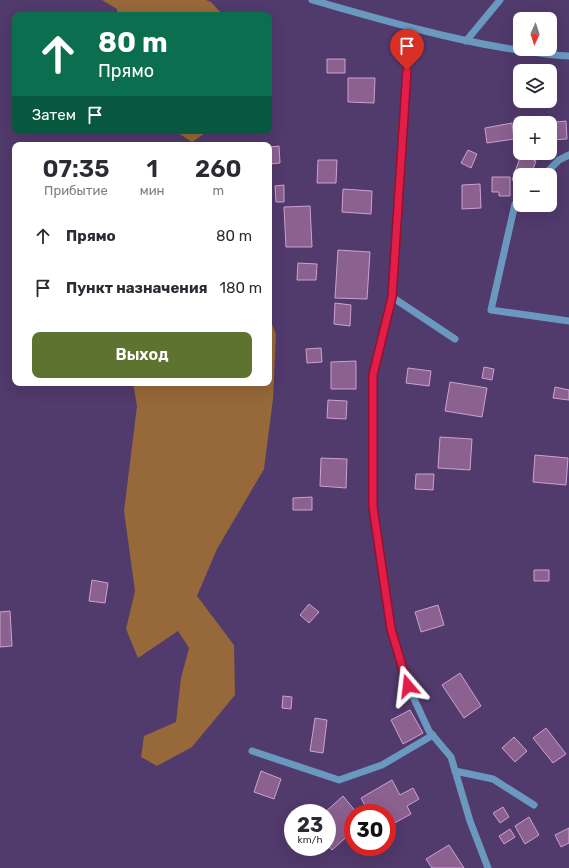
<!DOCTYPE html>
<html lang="ru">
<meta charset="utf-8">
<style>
body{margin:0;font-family:Rubik,sans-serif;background:#f7f7f7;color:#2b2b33;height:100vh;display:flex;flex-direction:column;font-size:15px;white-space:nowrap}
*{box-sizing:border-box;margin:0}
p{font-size:13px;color:#7c7c81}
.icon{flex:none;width:22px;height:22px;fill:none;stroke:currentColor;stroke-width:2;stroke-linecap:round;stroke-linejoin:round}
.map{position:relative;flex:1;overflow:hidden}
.side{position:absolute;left:12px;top:142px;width:260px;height:244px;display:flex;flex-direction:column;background:#fff;border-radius:8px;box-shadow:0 4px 16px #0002}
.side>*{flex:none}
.guide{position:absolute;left:12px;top:12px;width:260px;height:122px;border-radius:8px;box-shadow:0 4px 16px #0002;background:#0b6e4f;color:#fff;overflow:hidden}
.needle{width:26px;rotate:183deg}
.tools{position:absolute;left:513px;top:12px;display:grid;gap:8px}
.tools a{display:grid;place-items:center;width:44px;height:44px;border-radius:8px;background:#fff;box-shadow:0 4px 16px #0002;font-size:20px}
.speed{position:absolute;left:284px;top:804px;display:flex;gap:8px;font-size:20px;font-weight:700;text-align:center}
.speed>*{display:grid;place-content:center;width:52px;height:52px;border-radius:50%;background:#fff;box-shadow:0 4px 16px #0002;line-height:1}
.speed small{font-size:10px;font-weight:400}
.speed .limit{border:6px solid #d22;background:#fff;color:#111}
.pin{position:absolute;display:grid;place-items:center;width:34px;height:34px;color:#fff;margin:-41px -17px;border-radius:50% 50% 50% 0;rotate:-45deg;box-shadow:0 0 4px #0007}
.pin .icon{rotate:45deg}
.me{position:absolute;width:44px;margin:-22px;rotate:343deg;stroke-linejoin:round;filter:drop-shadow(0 0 3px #0008)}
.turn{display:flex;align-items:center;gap:14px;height:84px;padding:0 20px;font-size:18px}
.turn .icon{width:52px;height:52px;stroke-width:2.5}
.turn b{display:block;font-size:28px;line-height:34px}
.then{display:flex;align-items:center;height:38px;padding:0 20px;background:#0003;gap:8px;font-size:15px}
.eta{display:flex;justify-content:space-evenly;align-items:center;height:68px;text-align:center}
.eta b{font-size:24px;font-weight:600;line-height:28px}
.button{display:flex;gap:8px;margin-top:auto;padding:8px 20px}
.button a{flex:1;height:46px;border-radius:8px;background:#5f7330;color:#fff;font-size:16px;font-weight:600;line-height:46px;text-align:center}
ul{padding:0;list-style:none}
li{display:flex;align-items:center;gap:12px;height:52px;padding:0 20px}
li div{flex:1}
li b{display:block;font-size:15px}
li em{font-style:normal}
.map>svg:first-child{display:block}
.green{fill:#96683a}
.building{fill:#8b618f;stroke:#cea1d2}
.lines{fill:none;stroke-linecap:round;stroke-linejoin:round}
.minor{stroke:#6a98bf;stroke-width:7}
.route-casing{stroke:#92132f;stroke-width:10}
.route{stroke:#e11d48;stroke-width:7}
</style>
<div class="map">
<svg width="569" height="868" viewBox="0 0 569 868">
<rect width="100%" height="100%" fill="#513a6c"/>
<!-- green -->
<path class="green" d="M102,0H206L211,2L223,15H118L117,9Z
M175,131H208L192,142Z
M269,317L276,334L273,399L264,469L217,549L197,596L234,645L235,695L192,747L157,766L141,757L144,736L176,722L181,678L189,648L178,631L138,658L126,629L135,591L124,511L137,406L133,383H269Z"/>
<!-- building -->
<path class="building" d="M327,59H345V73H327Z
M348,78H375L374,103L348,102Z
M566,121L567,139L550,140V123H546Z
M512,123L514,139L487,143L485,128Z
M279,146L280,163L270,164V147Z
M468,150L477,154L471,168L461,163Z
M521,155L536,161L531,175H520V183L512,180Z
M318,160H337L336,183H317Z
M492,177H510V196H499V192H492Z
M480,184L481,208L462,209V185Z
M284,185V202H276L275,186Z
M343,189L372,191L371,214L342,212Z
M310,206L312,247H286L284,207Z
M338,250L370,252L367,299L335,298Z
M298,263L317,264L316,280H297Z
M335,303L351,305L350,326L334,324Z
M321,348L322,362L307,363L306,349Z
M356,361V389H331V362Z
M484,367L494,369L492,380L482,378Z
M408,368L431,371L429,386L406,383Z
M450,382L487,388L482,417L445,411Z
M555,387L569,390V400L553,398Z
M328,400L347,401L346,419L327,418Z
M440,437L472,439L470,470L438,468Z
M535,455L568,458L566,485L533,482Z
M321,458L347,459L346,488L320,486Z
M416,474H434L433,490L415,489Z
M312,497V510H293V498Z
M534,570H549V581H534Z
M92,580L108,583L105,603L89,601Z
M309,604L319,612L309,623L300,615Z
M438,605L444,625L421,632L415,612Z
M10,611L12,646L0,647V612Z
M460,673L481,706L464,718L442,685Z
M283,696L292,697L291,709L282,708Z
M410,710L423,733L403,744L391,720Z
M315,718L327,720L323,753L310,751Z
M546,728L566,754L553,763L533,738Z
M514,737L527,751L515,762L502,748Z
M261,771L281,779L274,799L254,792Z
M392,780L400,795L413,788L419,799L407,806L411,814L387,827V813H369L361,798Z
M343,796L357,813H353V831L332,850L327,844V813H324Z
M503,807L509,817L500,823L493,813Z
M529,817L539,835L525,844L515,826Z
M569,828V843L561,847L555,835Z
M510,829L515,837L504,844L499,836Z
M449,845L464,868H432L426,859Z"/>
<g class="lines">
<!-- minor -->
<path class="minor" d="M312,0C376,18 439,37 505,48C527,51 547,55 569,56
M410,28L400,162L392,297L373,375V507L391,629L408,686L429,731L451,757L470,821L488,868
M466,41L500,0
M544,175L559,160L569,155
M520,199L515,204L491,310L569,321
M392,297L455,339
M252,751L339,780L382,765L433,735
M455,771L493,779L534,805"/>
</g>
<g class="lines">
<defs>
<path id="route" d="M407,70L392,297L373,375V507L391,629L408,686"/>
</defs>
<!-- route casing -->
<use href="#route" class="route-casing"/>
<!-- route -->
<use href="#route" class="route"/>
</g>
</svg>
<div class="tools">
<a><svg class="needle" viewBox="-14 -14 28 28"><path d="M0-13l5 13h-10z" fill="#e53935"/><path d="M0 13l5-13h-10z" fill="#7c7c81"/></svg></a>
<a><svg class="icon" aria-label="layers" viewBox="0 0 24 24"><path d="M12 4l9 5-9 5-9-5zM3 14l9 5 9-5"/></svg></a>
<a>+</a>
<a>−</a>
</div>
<div class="speed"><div>23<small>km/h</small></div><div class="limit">30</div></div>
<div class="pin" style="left:407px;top:70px;background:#d93025"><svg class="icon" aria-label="arrive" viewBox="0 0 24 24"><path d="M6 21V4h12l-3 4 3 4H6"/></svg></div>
<svg class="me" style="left:408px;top:686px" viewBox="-20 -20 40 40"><path d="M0-17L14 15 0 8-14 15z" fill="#e11d48" stroke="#fff" stroke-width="4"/></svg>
<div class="guide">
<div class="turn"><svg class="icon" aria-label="ahead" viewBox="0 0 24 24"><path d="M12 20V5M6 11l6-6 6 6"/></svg><div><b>80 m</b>Прямо</div></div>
<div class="then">Затем<svg class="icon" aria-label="arrive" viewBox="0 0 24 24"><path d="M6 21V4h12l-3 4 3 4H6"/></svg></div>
</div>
<section class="side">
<div class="eta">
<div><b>07:35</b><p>Прибытие</p></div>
<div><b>1</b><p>мин</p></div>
<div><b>260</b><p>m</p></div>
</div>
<ul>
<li><svg class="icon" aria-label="ahead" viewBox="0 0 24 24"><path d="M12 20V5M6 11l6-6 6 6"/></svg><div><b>Прямо</b></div><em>80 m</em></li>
<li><svg class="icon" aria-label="arrive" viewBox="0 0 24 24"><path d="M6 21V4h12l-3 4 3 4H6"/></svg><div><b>Пункт назначения</b></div><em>180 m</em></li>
</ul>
<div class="button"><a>Выход</a></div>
</section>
</div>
